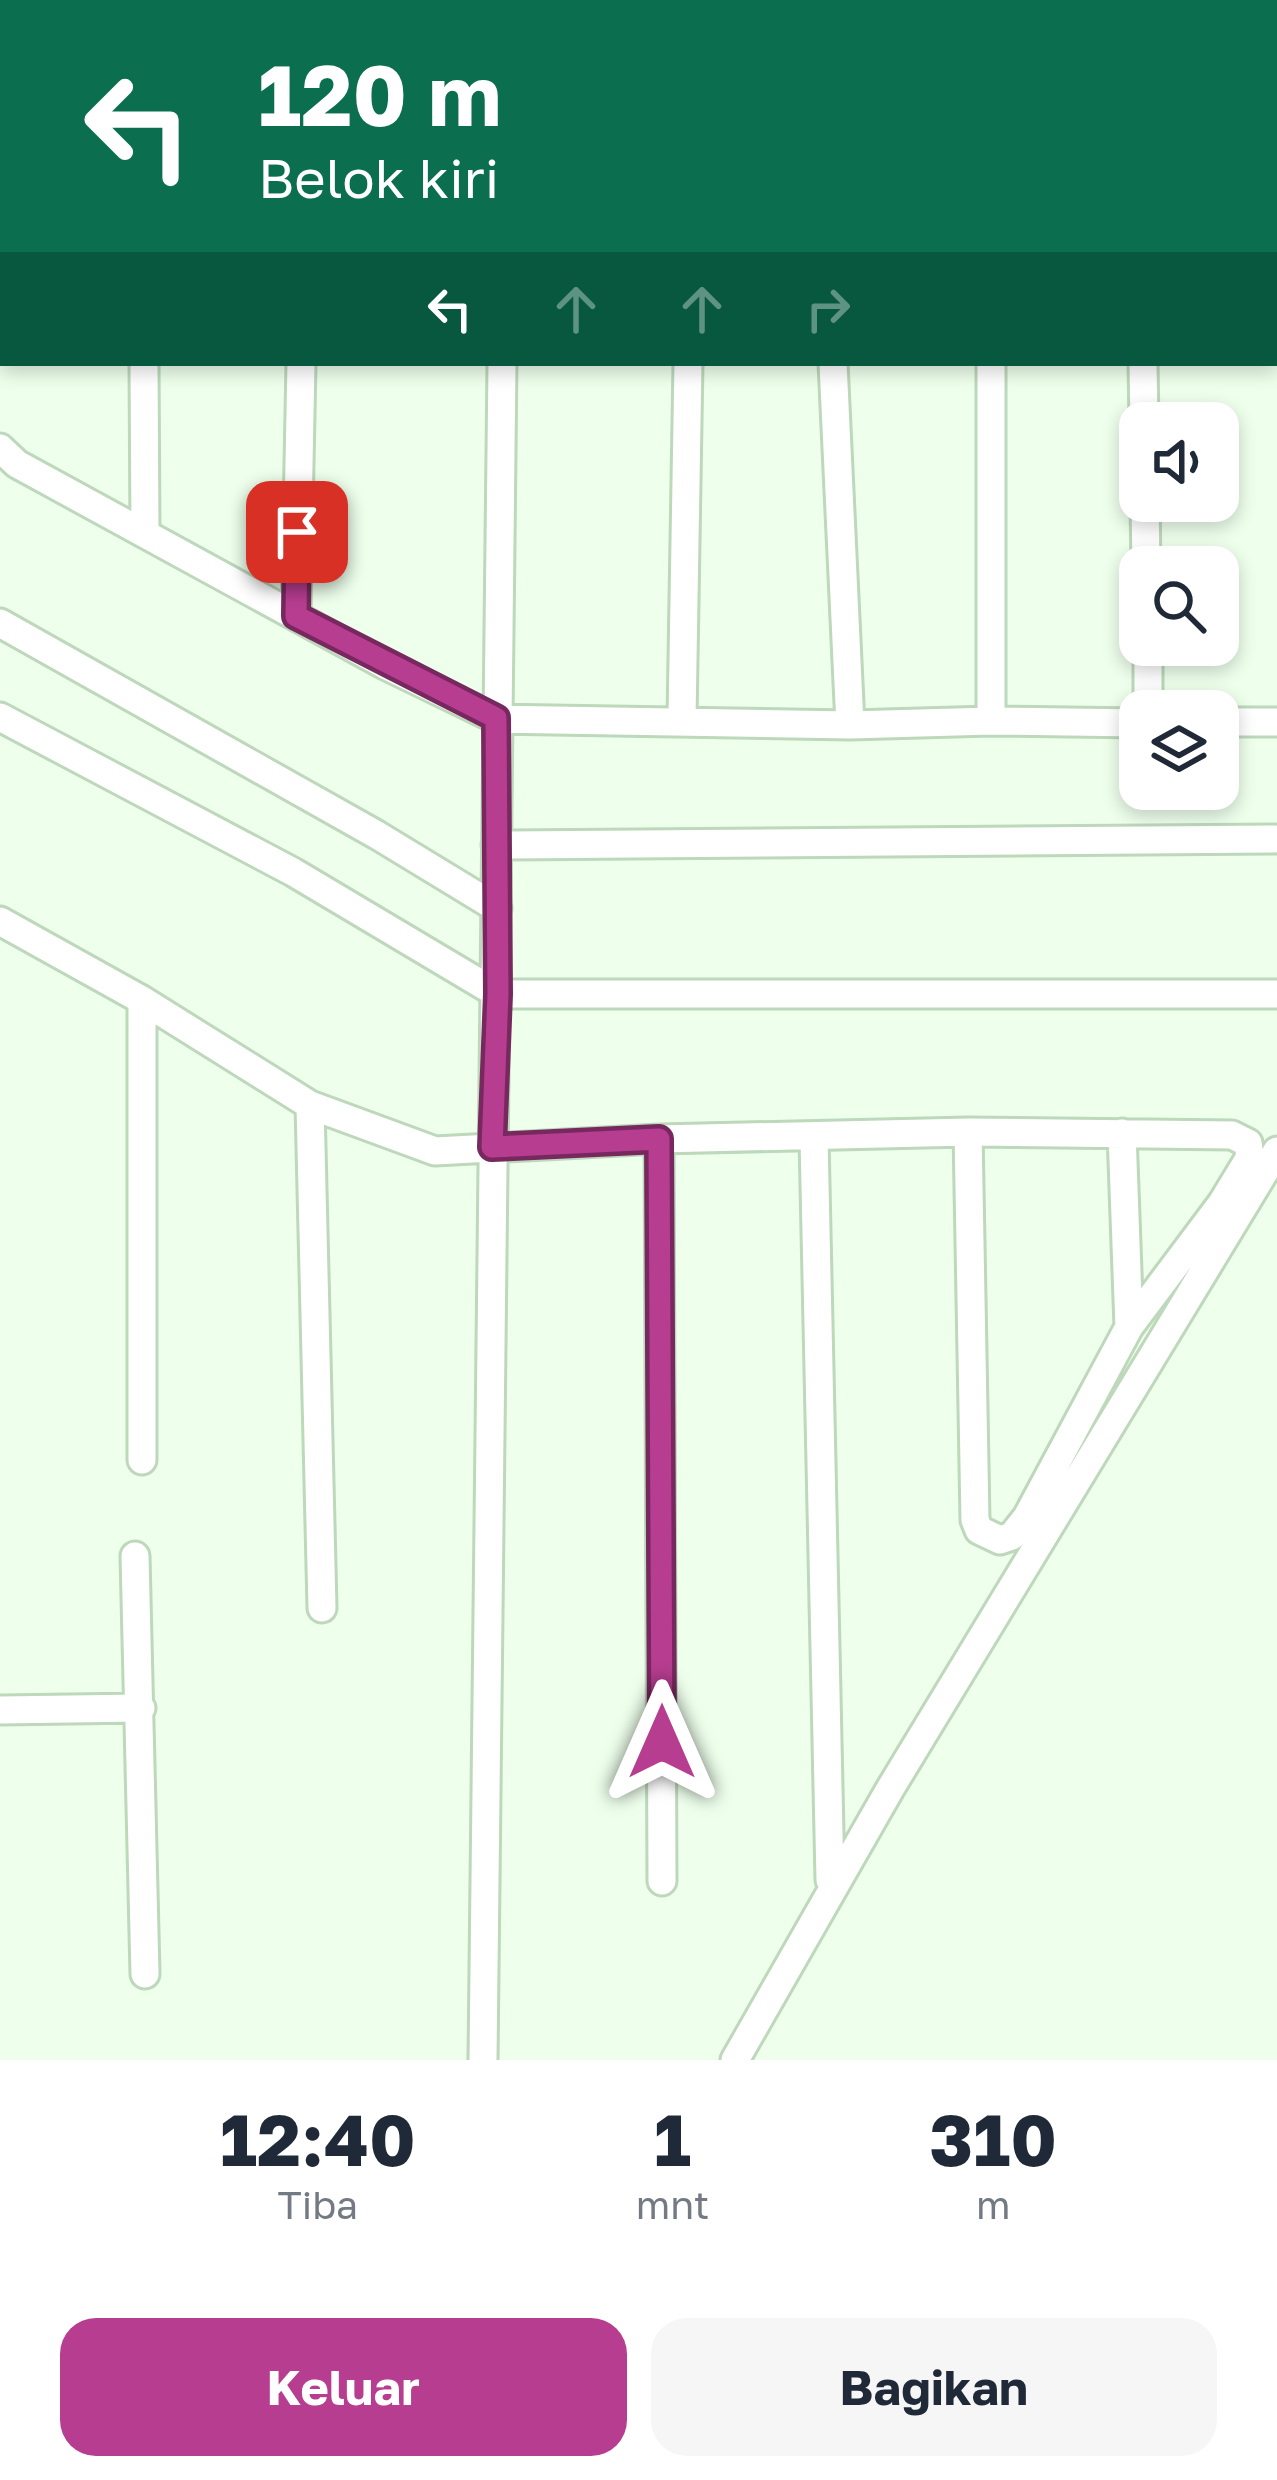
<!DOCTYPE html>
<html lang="id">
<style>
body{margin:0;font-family:"Golos Text",sans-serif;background:#f6f6f7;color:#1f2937;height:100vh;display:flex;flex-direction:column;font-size:45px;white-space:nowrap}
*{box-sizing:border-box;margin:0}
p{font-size:39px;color:#747a83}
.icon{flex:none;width:66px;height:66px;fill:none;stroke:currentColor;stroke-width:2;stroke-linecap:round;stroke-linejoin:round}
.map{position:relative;height:2060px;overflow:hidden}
.panel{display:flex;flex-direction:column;background:#fff;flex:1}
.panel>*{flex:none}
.hud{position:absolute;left:0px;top:0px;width:1278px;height:366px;box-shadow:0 6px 18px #0003;background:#0b6e4f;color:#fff;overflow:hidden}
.controls{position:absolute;left:1119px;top:402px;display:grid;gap:24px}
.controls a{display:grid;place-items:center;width:120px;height:120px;border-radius:24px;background:#fff;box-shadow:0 6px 18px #0003;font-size:60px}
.pin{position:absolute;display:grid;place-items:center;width:102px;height:102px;color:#fff;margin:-51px;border-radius:24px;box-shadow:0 6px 18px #0006}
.me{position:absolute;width:132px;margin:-66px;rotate:0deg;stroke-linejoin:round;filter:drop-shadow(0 0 9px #0008)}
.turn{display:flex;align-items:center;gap:42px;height:252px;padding:0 60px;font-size:54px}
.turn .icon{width:156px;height:156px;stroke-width:2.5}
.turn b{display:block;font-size:84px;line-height:102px}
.lanes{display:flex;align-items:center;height:114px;padding:0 60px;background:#0003;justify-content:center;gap:60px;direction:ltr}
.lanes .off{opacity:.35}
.eta{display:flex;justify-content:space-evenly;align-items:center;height:204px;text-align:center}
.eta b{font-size:72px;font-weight:700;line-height:84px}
.primary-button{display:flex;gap:24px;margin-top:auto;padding:24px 60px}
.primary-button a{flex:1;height:138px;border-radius:36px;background:#b73d90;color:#fff;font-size:48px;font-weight:700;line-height:138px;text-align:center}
.primary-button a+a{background:#f6f6f7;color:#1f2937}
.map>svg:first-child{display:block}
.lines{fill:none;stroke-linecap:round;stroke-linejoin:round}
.street-casing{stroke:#bdd8ba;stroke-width:33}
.street{stroke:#fff;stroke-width:27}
.route-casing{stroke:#77285e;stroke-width:30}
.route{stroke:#b73d90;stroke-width:21}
</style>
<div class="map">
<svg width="1277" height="2060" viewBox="0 0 1277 2060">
<rect width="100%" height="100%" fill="#eeffec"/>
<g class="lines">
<defs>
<path id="street" d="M684,0V3
M146,3V0
M307,3V0
M504,3V0
M834,3V0
M995,3V0
M1149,3V0
M0,336H3
M1275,338H1277
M144,363L145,534
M833,363L850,725
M991,363V721
M1143,363L1144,423
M0,448L17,464L385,665L496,719L850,725L991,721L1140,723
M1145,501L1146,567
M296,616L301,363
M0,623L377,835L497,908
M1148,645V711
M0,717L293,872L498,994H1277
M682,719L688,363
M1218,722H1277
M496,845L1275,839
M0,921L142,1000L310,1105L435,1151L659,1139L968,1132
M142,1000V1460
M310,1105L322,1608
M968,1132L1232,1135L1248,1143L1250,1157L1222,1203L1129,1327L1027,1517L1012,1536L1000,1540L979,1530L975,1520Z
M1122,1133L1129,1327
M814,1138L830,1880
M659,1139L662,1881
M135,1556L145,1974
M0,1710L141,1708
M483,2060L502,363
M735,2060L890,1789L1277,1151"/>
</defs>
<!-- street casing -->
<use href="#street" class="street-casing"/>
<!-- street -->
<use href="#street" class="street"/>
</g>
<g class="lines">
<defs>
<path id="route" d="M297,532L296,616L496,718L498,994L492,1147L659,1139L662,1742"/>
</defs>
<!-- route casing -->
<use href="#route" class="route-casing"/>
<!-- route -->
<use href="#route" class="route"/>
</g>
</svg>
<div class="controls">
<a><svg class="icon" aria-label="sound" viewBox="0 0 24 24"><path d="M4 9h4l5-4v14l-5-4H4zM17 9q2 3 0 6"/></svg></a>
<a><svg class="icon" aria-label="search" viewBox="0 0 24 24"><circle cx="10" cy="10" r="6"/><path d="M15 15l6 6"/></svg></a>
<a><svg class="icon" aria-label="layers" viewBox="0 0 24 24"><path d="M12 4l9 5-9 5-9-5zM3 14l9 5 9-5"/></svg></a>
</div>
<div class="pin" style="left:297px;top:532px;background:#d93025"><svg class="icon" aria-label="arrive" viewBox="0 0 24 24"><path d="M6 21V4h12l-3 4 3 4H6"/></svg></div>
<svg class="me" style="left:662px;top:1742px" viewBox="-20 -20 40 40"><path d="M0-17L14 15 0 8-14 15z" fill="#b73d90" stroke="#fff" stroke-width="4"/></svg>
<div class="hud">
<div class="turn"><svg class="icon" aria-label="left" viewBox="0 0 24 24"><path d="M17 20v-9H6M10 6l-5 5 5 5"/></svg><div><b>120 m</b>Belok kiri</div></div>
<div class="lanes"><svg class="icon" aria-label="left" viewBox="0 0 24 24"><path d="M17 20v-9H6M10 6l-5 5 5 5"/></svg><svg class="icon off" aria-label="ahead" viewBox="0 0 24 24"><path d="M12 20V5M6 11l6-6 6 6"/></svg><svg class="icon off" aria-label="ahead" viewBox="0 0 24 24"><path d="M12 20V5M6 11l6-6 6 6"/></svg><svg class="icon off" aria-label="right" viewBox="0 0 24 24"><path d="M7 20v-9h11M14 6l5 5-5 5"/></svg></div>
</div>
</div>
<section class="panel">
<div class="eta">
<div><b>12:40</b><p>Tiba</p></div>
<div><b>1</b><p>mnt</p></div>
<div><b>310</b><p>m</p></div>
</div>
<div class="primary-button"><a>Keluar</a><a>Bagikan</a></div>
</section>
